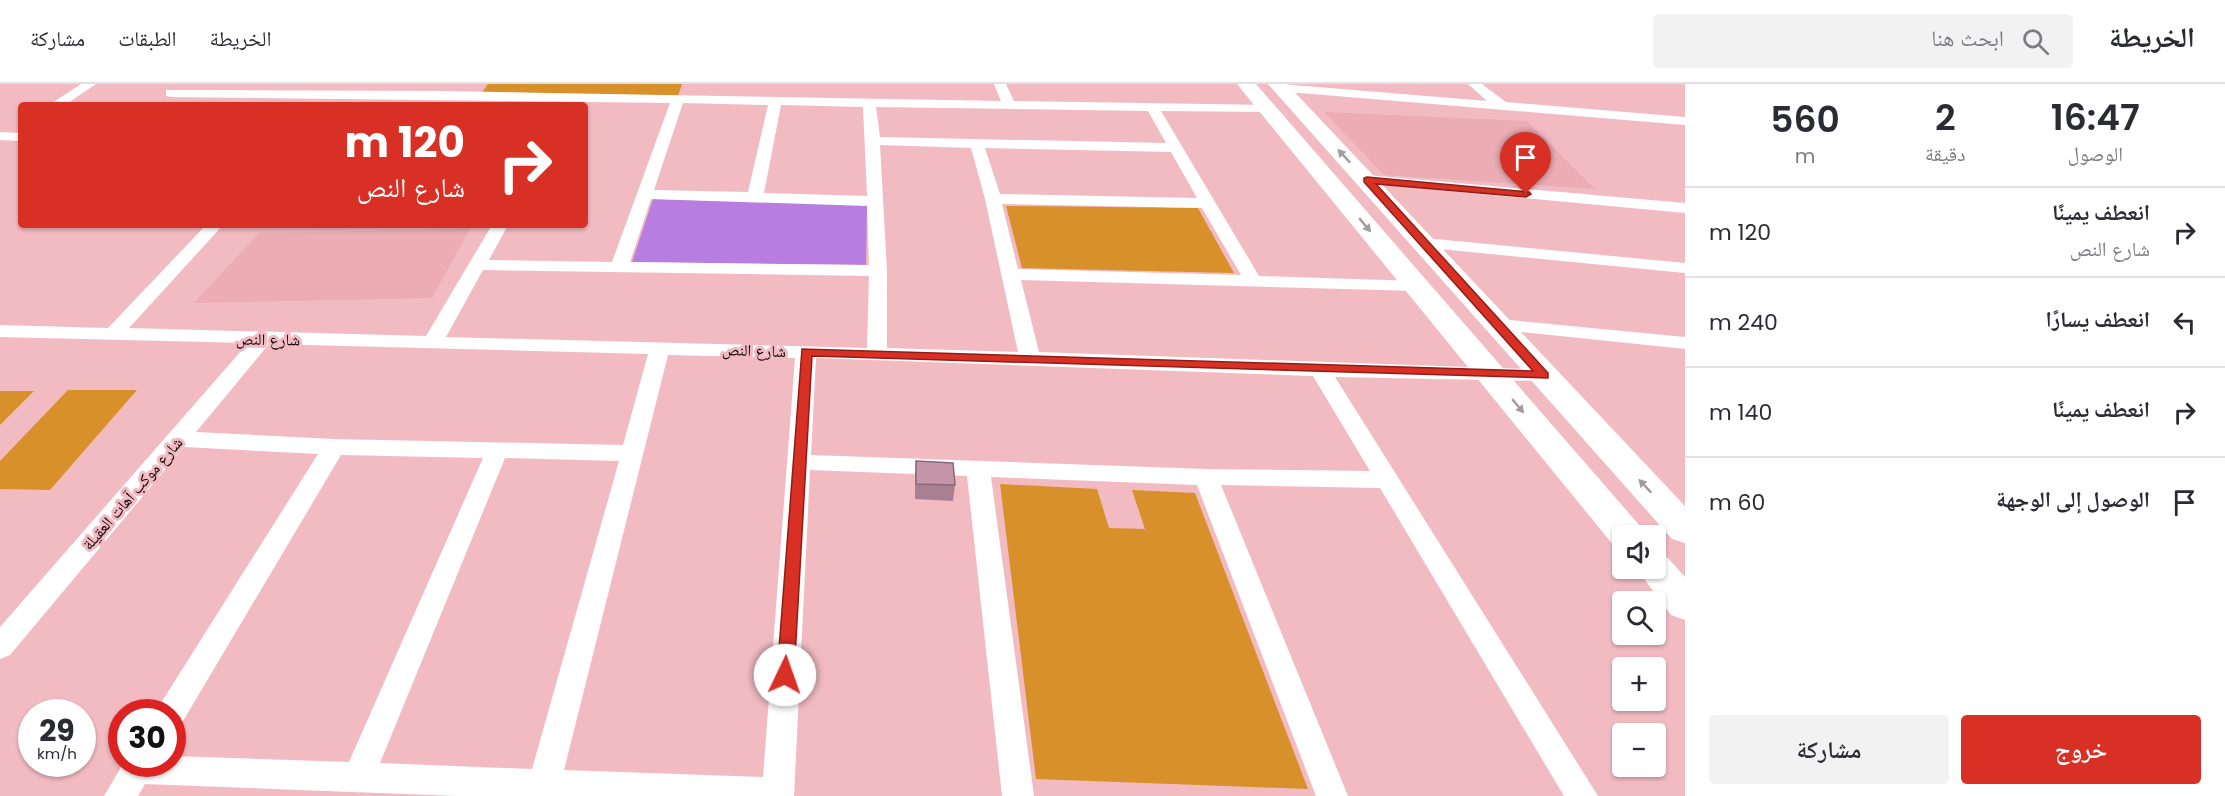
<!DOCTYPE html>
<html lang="ar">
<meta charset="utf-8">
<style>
body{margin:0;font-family:Poppins,"Noto Naskh Arabic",sans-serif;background:#f2f2f3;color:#2b2b33;direction:rtl;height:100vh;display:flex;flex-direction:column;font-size:22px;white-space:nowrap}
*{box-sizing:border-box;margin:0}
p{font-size:20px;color:#7c7c81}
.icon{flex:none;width:33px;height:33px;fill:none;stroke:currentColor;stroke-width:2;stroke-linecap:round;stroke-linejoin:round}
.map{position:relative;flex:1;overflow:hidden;direction:ltr}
.drawer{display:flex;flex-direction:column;background:#fff;width:540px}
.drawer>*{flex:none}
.hud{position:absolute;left:18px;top:18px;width:570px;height:126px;border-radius:6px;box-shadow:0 2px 4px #0004;direction:rtl;background:#d93025;color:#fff;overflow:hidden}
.buttons{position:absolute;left:1612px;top:441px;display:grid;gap:12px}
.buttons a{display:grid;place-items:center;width:54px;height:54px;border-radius:6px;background:#fff;box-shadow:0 2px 4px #0004;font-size:30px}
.speed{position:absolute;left:18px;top:615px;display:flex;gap:12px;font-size:30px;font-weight:700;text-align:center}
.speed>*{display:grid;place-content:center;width:78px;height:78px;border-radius:50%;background:#fff;box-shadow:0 2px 4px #0004;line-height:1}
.speed small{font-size:15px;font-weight:400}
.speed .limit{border:9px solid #d22;background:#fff;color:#111}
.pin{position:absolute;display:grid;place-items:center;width:51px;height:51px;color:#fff;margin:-62px -26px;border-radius:50% 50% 50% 0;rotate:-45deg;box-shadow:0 0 6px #0007}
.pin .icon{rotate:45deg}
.me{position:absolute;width:66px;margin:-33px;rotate:3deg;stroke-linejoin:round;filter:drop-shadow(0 0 4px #0008)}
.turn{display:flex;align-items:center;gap:21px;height:126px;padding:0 24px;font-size:27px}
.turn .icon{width:78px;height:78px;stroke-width:2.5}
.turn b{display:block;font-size:42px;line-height:51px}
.eta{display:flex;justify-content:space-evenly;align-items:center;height:102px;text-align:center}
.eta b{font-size:36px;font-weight:600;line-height:42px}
.cta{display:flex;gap:12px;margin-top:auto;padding:12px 24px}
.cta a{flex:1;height:69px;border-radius:6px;background:#d93025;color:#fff;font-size:24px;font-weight:600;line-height:69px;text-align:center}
.cta a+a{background:#f2f2f3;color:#2b2b33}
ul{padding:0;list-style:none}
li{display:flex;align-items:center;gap:18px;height:90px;padding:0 24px;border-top:2px solid #e1e1e2}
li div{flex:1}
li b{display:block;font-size:22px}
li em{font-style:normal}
header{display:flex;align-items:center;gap:36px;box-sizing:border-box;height:84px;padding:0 30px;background:#fff;border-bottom:2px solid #e1e1e2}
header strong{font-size:28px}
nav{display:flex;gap:33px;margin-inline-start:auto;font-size:21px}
.search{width:420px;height:54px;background:#f2f2f3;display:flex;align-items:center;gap:15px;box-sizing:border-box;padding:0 21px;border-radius:6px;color:#7c7c81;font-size:22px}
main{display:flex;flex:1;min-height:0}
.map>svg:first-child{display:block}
.built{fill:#ebacb4}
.green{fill:#d8902b}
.water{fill:#b87de0}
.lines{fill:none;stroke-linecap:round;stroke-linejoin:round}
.street{fill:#fff;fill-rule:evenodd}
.secondary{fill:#fff;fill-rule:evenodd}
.wall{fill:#a98092}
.building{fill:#c595aa;stroke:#8a6877;stroke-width:1.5}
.oneway{fill:#a39c9d}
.route{fill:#d93025;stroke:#8d1f18;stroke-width:1.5}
.labels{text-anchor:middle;stroke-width:6;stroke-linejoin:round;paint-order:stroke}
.street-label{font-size:16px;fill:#18070a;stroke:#f2bbc2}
</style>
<header>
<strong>الخريطة</strong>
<div class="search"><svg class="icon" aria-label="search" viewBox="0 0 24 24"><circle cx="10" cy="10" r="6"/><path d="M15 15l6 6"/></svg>ابحث هنا</div>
<nav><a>الخريطة</a><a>الطبقات</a><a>مشاركة</a></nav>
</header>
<main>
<section class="drawer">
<div class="eta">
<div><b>16:47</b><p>الوصول</p></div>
<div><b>2</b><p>دقيقة</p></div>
<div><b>560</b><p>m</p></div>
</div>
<ul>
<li><svg class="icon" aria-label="right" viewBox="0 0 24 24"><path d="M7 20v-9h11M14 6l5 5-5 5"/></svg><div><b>انعطف يمينًا</b><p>شارع النص</p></div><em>120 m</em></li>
<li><svg class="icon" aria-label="left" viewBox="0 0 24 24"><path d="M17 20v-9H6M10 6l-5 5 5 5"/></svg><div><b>انعطف يسارًا</b></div><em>240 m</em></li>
<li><svg class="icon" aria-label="right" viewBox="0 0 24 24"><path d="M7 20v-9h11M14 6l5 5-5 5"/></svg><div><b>انعطف يمينًا</b></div><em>140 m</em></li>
<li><svg class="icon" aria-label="arrive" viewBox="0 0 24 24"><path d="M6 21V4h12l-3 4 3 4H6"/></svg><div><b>الوصول إلى الوجهة</b></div><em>60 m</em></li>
</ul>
<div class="cta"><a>خروج</a><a>مشاركة</a></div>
</section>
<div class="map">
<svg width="1685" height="712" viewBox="0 0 1685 712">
<rect width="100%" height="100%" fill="#f2bbc2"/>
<!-- built -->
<path class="built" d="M1324,28L1527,37L1595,105L1384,91Z
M470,145L432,214L194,219L259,149Z"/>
<!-- green -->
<path class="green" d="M488,0H682L678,12L482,8Z
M1006,122L1198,124L1234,189L1022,184Z
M68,306H137L50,406L0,405V377Z
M0,307H34L0,341Z
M1000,400L1097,405L1109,444L1145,445L1132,406L1195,409L1308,705L1036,695Z"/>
<!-- water -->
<path class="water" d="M653,115L867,121L866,181L632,178Z"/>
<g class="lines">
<!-- street -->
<path class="street" d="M81,0H96L65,21H49Z
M994,0H1006L1014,17L1270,21V27L1265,28L1161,27L1259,192L1417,197L1426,202L1417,207L1021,196L1039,268L1551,286L1554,291L1551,296L1544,297L1335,293L1598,712H1564L1380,404L1221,401L1348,712H1316L1197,401L991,393L1034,712H1002L967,392L810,386L794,712H457L145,700L138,712H104L123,680H172V672L349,678L483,374L341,371L183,637L172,641V628H157L161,619L318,370L184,363L10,571L0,575V543L248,259L0,253V241L108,244L206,141H223L129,244L426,252L492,141H508L489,176L612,178L670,19L171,13L166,12V6L445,7L1001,17ZM683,19L768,21L748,108L654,106ZM781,21L863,23L867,112L764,109ZM876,23L1148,27L1166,59L880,53ZM880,61L971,64L985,115L1018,268L887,264V187ZM985,64L1171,68L1197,114L1000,110ZM651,115L867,122L869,181L630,178ZM1002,120L1202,124L1241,191L1018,185ZM483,186L869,192L867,264L446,253ZM269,260L648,270L623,361L334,355L196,348ZM668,271L795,274L763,693L564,686ZM816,274L1313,292L1370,387L1206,385L811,371ZM505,374L619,377L532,685L380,679Z
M1281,0L1487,17L1468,0H1482L1506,18L1685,33V41L1276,7L1275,4Z
M0,48L21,49V57L0,56Z
M1367,91L1685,119V129L1362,99L1359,96Z
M1425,154L1685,179V189L1419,163L1416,159L1419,155Z
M1499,235L1685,253V265L1492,245L1489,241Z"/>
<!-- secondary -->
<path class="secondary" d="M1237,0H1256L1640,442L1645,452H1623V465L1614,462Z
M1268,0H1287L1685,422V459L1672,455Z
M1656,470L1668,474L1685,493V536L1671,531L1636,484H1656Z"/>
</g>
<!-- wall -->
<path class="wall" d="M916,377L955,401L953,417L915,415V392Z"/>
<!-- building -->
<path class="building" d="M916,377L953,379L955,401L916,400Z"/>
<!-- one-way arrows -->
<defs><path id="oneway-solid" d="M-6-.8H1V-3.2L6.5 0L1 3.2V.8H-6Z" transform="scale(1.5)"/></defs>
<g class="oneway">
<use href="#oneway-solid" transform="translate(1344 72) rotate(-133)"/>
<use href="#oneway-solid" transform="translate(1365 141) rotate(50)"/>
<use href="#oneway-solid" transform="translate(1518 322) rotate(50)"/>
<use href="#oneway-solid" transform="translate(1645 402) rotate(-133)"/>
</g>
<!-- route -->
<path class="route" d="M1367,93L1529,108L1531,110L1526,113L1376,100L1548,289V294L812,272L794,591L792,596L785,599L779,596L777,591L802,265L1533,287L1364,98V94Z"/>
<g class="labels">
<!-- street labels -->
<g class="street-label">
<text transform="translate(268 255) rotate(1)" y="6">شارع النص</text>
<text transform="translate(754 266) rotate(2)" y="6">شارع النص</text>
<text transform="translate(132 409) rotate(-49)" y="6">شارع موكب آهات العقيلة</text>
</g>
</g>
</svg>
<div class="buttons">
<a><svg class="icon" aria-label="sound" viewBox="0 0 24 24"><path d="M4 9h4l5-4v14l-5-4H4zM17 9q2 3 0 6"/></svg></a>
<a><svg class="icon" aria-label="search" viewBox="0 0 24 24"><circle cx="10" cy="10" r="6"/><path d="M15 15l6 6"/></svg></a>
<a>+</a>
<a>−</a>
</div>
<div class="speed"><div>29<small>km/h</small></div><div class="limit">30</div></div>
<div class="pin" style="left:1526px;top:110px;background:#d93025"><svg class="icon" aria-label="arrive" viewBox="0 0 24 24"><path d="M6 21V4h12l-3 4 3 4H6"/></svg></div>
<svg class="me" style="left:785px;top:591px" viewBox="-20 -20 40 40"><circle r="19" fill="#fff"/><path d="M0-13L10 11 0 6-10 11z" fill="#d93025"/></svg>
<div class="hud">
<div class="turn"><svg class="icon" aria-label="right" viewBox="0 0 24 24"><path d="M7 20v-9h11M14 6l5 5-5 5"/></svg><div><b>120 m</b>شارع النص</div></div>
</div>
</div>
</main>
